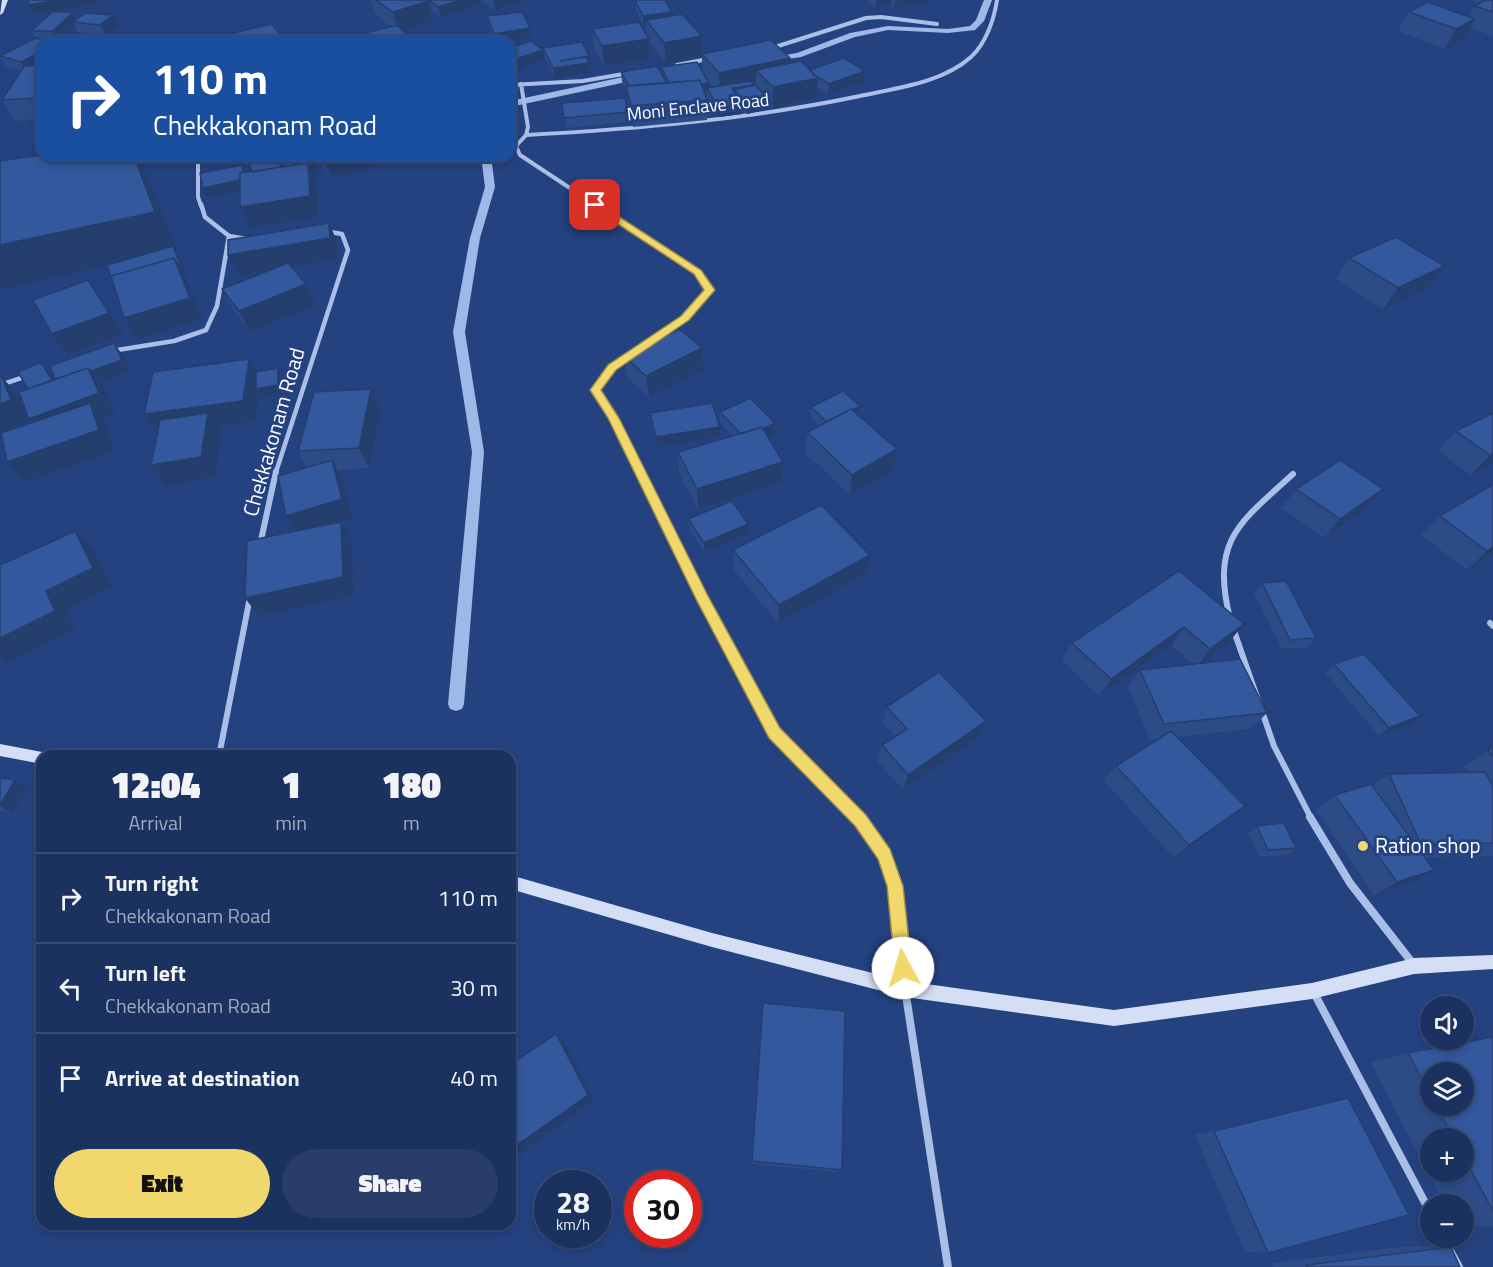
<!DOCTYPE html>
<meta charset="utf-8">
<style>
body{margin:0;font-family:"Titillium Web",sans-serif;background:#283e69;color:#f1f3f6;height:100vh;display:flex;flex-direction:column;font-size:22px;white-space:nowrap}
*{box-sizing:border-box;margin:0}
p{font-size:20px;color:#a0aabd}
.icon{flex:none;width:33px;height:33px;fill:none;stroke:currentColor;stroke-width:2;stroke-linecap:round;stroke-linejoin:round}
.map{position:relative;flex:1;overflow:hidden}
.details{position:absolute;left:36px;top:750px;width:480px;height:480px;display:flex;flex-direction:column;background:#1b3260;border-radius:18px;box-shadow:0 3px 9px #0003,0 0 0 2px #394d75}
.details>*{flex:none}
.hud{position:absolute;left:36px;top:36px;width:480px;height:126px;border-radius:18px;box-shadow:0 3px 9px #0003,0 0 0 2px #394d75;background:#1a4fa0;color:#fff;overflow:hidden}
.fabs{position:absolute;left:1420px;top:996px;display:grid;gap:12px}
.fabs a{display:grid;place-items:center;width:54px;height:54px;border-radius:50%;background:#1b3260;box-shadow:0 3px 9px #0003,0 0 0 2px #394d75;font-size:30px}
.speed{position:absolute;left:534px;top:1170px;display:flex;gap:12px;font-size:30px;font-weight:700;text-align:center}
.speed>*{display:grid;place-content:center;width:78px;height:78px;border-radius:50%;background:#1b3260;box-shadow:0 3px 9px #0003,0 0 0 2px #394d75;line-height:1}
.speed small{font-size:15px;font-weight:400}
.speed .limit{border:9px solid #d22;background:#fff;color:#111}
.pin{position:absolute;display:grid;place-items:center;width:51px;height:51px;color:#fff;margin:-26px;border-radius:12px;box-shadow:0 3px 9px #0006}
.me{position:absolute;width:66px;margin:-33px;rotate:354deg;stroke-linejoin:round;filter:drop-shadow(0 0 4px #0008)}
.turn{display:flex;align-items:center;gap:21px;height:126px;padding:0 18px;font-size:27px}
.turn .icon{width:78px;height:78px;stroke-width:2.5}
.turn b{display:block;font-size:42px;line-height:51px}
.eta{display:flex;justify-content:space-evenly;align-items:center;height:102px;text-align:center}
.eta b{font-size:36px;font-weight:800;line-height:42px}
.button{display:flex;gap:12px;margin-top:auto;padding:12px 18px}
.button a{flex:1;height:69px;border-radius:36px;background:#f1d86d;color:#111;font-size:24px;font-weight:800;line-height:69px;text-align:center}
.button a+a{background:#283e69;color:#f1f3f6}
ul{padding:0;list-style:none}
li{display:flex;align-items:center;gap:18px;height:90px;padding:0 18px;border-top:2px solid #394d75}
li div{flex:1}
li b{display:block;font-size:22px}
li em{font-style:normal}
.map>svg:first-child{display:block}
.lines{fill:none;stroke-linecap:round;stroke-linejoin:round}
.stream{fill:#9eb9e8;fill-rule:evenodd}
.minor-far3{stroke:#aabfe7;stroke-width:4}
.minor-far2{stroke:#aabfe7;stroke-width:4.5}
.minor-far1{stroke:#aabfe7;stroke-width:6}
.minor{stroke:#aabfe7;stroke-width:8}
.secondary{fill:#d4dff6;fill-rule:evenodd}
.wall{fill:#2d4c87;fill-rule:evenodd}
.shaded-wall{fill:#243e6e}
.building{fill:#34589d;stroke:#243e6e;stroke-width:1.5}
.route{fill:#f1d86d;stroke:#9d8c47;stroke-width:1.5}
.poi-dot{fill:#f1d86d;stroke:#244280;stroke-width:2}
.labels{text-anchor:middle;stroke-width:6;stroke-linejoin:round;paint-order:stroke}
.far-street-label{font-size:18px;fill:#fff;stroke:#244280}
.street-label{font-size:21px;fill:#fff;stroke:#244280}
.poi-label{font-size:21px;fill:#fff;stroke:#244280;text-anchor:start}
</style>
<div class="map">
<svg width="1493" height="1267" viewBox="0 0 1493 1267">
<rect width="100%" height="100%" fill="#244280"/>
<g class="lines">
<!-- stream -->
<path class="stream" d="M984,0H992L984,21L975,30L948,33L888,30L855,37L801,57L767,62L763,59L797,53L850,33L888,26L948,29L970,26L976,20Z
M642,73L645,74V78L510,107V101Z
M481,156H491L495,187L480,238L465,332L484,452L464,704L462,709L456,711L450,709L448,704L472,452L453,332L470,238L485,187Z"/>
<!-- minor-far3 -->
<path class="minor-far3" d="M772,48L866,18L881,17L937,24
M677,65L708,59
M521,84L528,127L526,135C638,129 750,119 860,96C897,88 942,83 971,57C986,43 994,20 997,0
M510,85L583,81L629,73
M526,135L516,146L520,155L597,206
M198,156V197L201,206"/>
<!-- minor-far2 -->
<path class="minor-far2" d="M595,204L697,272L709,290L685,318L612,367L596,390L640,472
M229,236L246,239
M111,351L174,341L206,330L217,306L229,236L205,217L201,204
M0,385L27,376
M276,472L348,250L342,234L324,231"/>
<!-- minor-far1 -->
<path class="minor-far1" d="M639,471L703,599L775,733L859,818
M260,545L276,471
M1230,619C1211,540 1238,524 1293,474
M1490,623L1493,626
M1233,628L1274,746L1311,818
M219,756L250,597"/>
<!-- minor -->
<path class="minor" d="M858,817L884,855L895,886L905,989L948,1267
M1310,817L1350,883L1414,965
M1313,991L1431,1214
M1443,1238L1459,1267"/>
<!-- secondary -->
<path class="secondary" d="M2,0H8L3,13L0,15Z
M0,744L42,752L48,756H42V764L0,756Z
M510,875L712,933L905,981L1114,1010L1312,983L1414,958L1493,955V969L1414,974L1312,999L1114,1026L905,997L712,947L510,889Z"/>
</g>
<!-- wall -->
<path class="wall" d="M371,0H480L481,4L441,17L432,10L434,21L402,31L408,37L409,42H368L365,33L391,27L375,14Z
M480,0H527L495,10Z
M635,0L672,12V16L702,54L789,63L810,70L865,71L864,82L828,94L817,87L816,98L772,108L768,103V109L747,114L741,108L742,114L718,117L707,98V93L705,94L707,100V120L633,127L629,107L627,92L622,82L621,72L661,74V67L702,71V56L666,63L649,42L650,59L604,66L594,49L592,29L647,36L646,25L643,26L636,10ZM708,80L714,87H710L709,83Z
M866,0H926V3L894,8L891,5L875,8Z
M1470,0H1483L1478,3Z
M1493,0V36L1470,28L1464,39L1445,49L1398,31L1409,12L1469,17L1475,6Z
M99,4L54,12H73L77,19L118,25L106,35L78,32L75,25L59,41L42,42V64L40,65H42V119L16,121L2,100L21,70L6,66L2,59L0,60V51L2,55L36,38L31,31L51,12L34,15L28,5Z
M487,16L530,28L531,38L507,42H496L489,26Z
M510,48L543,50V48L589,56L590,66H589L590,73L555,78L545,58V60L510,72Z
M562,103L628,112L629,122L566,128Z
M277,156H308L319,175L314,176L317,184L319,217L250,228L240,207V192L208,198L203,188L242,165L245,173L283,167Z
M316,156H377L380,165L331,179Z
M329,223L338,244V259L291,267L316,305L250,332L233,310L222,289L265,272L239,276Z
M1349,258L1444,266L1429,287L1383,309L1336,279Z
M624,356L703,369L649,397L627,377Z
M371,389L381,409L369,468L338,470L343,480L353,519L341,522L352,542L354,596L259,616L245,598L296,531L286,516L307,467L298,451Z
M860,406L859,416L897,449L893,470L850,495L805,453L807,432L819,426L810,417L811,407Z
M720,412L775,423V434L768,437L782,482L698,509L679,473L678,452L733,436L720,423Z
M650,413L720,437L657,447L651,423Z
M1493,413V464L1471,475L1438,451L1456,431Z
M1296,489H1383L1366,509L1324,538L1282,508Z
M1440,516L1493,553L1467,570L1421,535Z
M688,519L748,524V534L704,552L689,529Z
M733,550L870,555L866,574L778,623L733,569Z
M1179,571L1229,642L1201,663L1267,713L1251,729L1177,737L1245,806L1228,820L1174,858L1104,781L1116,766L1158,739L1150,740L1128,687L1140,670L1193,664L1171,645L1099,696L1062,660L1072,643Z
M1262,583L1316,638L1308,647L1282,649L1254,593Z
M1334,664L1409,725L1379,736L1325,673Z
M887,707L979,737L903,790L877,761L882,745L895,737L883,723Z
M1493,748V856L1425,857L1434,870L1410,883L1374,895L1316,810L1335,795L1372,786L1389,774L1469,772L1464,766L1488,750Z
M0,778L15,780L28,788L12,813L0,811Z
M1257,826L1296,848L1286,855L1259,857L1248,833Z
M763,1003L842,1170L838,1172L751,1164Z
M1493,1037V1226H1464V1204H1444L1371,1063L1408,1053ZM1431,1072L1464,1106H1431ZM1431,1138H1464V1172H1431Z
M1348,1098L1268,1253L1245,1252L1195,1135Z
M1408,1246L1451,1247L1460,1267H1273L1271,1263Z"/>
<!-- shaded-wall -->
<path class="shaded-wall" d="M59,0H98L99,4L34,15L28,5Z
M461,0H480L481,4L441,17L438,7Z
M493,0H527L495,10Z
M876,0H891V5L875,8Z
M895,0H926V3L894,8Z
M429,1L434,21L398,32L393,12Z
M73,12L78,22H73L75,25L59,41L53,31Z
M672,12V22L646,20V25L643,26V16Z
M113,15L118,25L106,35L100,25Z
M1475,19L1464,39L1445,49L1456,29Z
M530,28L531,38L507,42H496L494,34Z
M281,35L284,42H256Z
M702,36V56L666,63L664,43Z
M408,37L409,42H387Z
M649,39L650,59L604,66L602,46Z
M543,50L545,60L510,72V61Z
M42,51V64L27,72L21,62Z
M589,56L590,66H589L590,73L555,78L553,68L560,61Z
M790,58L789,78L756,70V86L720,94L719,73Z
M865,71L864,82L828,94L829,84Z
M818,78L816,98L772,108L773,87Z
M709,83L710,93L707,88V93L672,98V88Z
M42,88V107L36,98Z
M768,98V109L747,114V103Z
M741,103L742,114L718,117V107Z
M134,156H136L150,181L177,250H175L187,274L184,275L203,319L138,339L124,318L120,294L175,250L0,290V245Z
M332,156H377L380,165L331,179L323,159Z
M308,163L315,164L319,175L314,176L317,184L319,217L250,228L240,207Z
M242,165L247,176L249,190L208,198L203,188Z
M329,223L338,244V259L239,276L228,255Z
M1444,266L1429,287L1383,309L1398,288Z
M88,280L123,334L68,355L52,334Z
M306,284L316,305L250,332L239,311Z
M114,343L122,354L130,371L99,382L104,388L115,414L102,418L106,423L115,450L27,482L7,462L47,439L29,419L88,368Z
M702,348L703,369L649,397L646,376Z
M249,359L261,380L278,368L283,379L284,395L262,399L259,395L255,421L216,427L221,434L215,477L166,485L151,465L159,434L144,414Z
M41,362L50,373L63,395L40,405Z
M2,377L20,397L29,421L0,432V404Z
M371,389L381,409L369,468L359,448Z
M860,406L859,416L828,422Z
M775,423V434L745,448L744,438Z
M720,427V437L657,447L656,437Z
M897,449L893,470L850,495L852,475Z
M1493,454V464L1471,475L1490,455Z
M332,460L343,480L353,519L341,522L352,542L354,596L259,616L245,598L299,535L286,516Z
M783,462L782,482L698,509L697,489Z
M1383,489L1366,509L1324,538L1340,519Z
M748,524V534L704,552V543Z
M75,531L94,550L112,587L66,609L75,629L9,662L0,655V638L46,591Z
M1493,547V553L1467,570L1487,551Z
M870,555L866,574L778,623L779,605Z
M1244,624L1229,642L1197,667L1210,649Z
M1184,627L1171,645L1099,696L1111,679Z
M1420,716L1409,725L1379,736L1389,728Z
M986,721L979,737L903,790L908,775Z
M15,780L28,788L12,813L0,806V805Z
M1245,806L1228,820L1174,858L1189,845Z
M1434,870L1410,883L1374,895L1397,882Z
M556,1034L564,1042L594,1100L513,1159L510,1158V1150Z"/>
<!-- building -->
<path class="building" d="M28,0H59L28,5Z
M376,0H428L429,1L393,12Z
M429,0H461L438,7Z
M635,0H665L672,12L643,16Z
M1485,0H1493V12L1475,6Z
M1428,2L1475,19L1456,29L1409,12Z
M52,12H73L53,31H31Z
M522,12L530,28L494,34L487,16Z
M85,13L113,15L100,25L73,22Z
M682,14L702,36L664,43L646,20Z
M639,22L649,39L602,46L592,29Z
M271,24L281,35L262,40V39L236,42L230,34Z
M398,25L408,37L387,42H373L365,33Z
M36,38L50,42H42V51L21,62L0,56Z
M262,39V42H241Z
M771,40L790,58L719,73L702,54Z
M531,41L543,50L510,61V48Z
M582,42L589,56L560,61L586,57L589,63L553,68L543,48Z
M844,58L865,71L829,84L814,75L810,70Z
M801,61L818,78L773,87L756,70Z
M697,62L709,83L701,84L700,80L669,83L661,67Z
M42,65V88L36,98L2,100L24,66Z
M657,66L667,83L629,86L621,72Z
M700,80L707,100L631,106L626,86Z
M751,81L753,85L732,88L741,103L718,107L707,88Z
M755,85L768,98L747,103L734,90Z
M625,98L628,112L564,118L562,103Z
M42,155L134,156L155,212L0,245V161Z
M246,156H276L281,167L252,172Z
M278,156H308L315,164L309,166L308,163L286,166Z
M321,156H332L323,159Z
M308,163L310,196L240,207V173Z
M242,165L243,173H240V180L203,188L200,173Z
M329,223L330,238L228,255V240Z
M1396,237L1444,266L1398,288L1349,258Z
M173,246L180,264H178L174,258L111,276L113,284L107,265Z
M174,258L190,298L124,318L111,276Z
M288,263L306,284L239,311L222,289Z
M88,280L109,313L52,334L33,300Z
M679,329L702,348L646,376L624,356Z
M114,343L122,360L91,371L88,368L55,379L50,366Z
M249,359L243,401L144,414L153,372Z
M41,362L52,380L28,389L18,372Z
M88,368L99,393L29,419L19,392Z
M278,368V385L256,389V372Z
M2,377L11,400L0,404V378Z
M371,389L359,448L298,451L314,392Z
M843,391L860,406L852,410L851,409L827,422L811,407Z
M750,398L775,423L763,429L762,427L741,434L720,412Z
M90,403L99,430L7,462L1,433Z
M712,403L720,427L656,437L650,413Z
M851,409L897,449L852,475L807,432Z
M208,413L201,457L151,465L160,420Z
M1493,413V454L1490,455L1456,431Z
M762,427L783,462L697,489L678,452Z
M332,460L342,499L286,516L278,476Z
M1340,460L1383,489L1340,519L1296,489Z
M1492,485L1493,486V547L1487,551L1440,516Z
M732,501L748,524L704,543L688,519Z
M821,505L870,555L779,605L733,550Z
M341,522L343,577L245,598L247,541Z
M75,531L93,568L46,591L55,611L0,638V565Z
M1179,571L1244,624L1210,649L1184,627L1111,679L1072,643Z
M1286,581L1316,638L1290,640L1262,583Z
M1364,654L1420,716L1389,728L1334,664Z
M1240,659L1267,713L1164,724L1140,670Z
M939,672L986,721L908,775L882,745L907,729L887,707Z
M1171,731L1245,806L1189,845L1116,766Z
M1493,748V756L1488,750Z
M1485,772L1493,786V843L1421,844L1389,774Z
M0,778L15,780L0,805Z
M1371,784L1434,870L1397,882L1335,795Z
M1284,823L1296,848L1268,850L1257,826Z
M763,1003L845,1011L842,1170L752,1161Z
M556,1034L588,1095L510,1150V1065Z
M1493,1037V1211L1464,1157V1138H1454L1436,1106H1464V1072H1431V1096L1408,1053Z
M1348,1098L1409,1215L1268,1253L1214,1131Z
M1451,1247L1460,1267H1307L1306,1265Z"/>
<!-- route -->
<path class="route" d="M592,203H598L701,270L715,290L689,320L616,370L601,390L619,418L708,596L780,728L866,815L890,849L903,886L912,968L909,974L903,977L897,974L895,968L887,886L878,859L855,826L769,738L696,599L608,418L590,390L608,365L681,316L704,290L694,274L592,207Z"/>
<!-- markers -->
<circle class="poi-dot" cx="1363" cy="846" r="6"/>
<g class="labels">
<!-- far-street labels -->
<g class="far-street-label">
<text transform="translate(698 107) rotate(-6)" y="6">Moni Enclave Road</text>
</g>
<!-- street labels -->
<g class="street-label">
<text transform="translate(274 432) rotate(-74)" y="7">Chekkakonam Road</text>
</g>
<!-- poi labels -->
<g class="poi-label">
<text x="1375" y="853">Ration shop</text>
</g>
</g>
</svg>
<div class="fabs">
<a><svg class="icon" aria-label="sound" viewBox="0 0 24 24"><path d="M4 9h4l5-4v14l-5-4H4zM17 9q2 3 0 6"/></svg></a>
<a><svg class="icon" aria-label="layers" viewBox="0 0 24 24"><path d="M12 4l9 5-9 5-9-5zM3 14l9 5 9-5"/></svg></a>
<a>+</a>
<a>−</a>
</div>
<div class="speed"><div>28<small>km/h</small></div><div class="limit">30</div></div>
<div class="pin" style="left:595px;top:205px;background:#d93025"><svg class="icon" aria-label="arrive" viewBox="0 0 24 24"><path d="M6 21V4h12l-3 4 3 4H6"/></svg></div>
<svg class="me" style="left:903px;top:968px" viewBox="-20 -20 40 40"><circle r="19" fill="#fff"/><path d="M0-13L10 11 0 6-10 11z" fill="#f1d86d"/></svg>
<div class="hud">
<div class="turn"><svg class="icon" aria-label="right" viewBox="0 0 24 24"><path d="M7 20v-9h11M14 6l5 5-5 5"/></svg><div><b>110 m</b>Chekkakonam Road</div></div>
</div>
<section class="details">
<div class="eta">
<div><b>12:04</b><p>Arrival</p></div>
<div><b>1</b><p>min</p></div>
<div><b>180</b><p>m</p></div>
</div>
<ul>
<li><svg class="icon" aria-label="right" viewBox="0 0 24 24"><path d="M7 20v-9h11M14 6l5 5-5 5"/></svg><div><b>Turn right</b><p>Chekkakonam Road</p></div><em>110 m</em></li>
<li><svg class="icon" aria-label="left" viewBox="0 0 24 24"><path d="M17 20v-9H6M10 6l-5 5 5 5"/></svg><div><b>Turn left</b><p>Chekkakonam Road</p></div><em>30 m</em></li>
<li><svg class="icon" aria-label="arrive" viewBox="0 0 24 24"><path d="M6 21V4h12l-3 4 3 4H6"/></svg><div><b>Arrive at destination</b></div><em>40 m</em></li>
</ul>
<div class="button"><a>Exit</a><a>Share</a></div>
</section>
</div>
